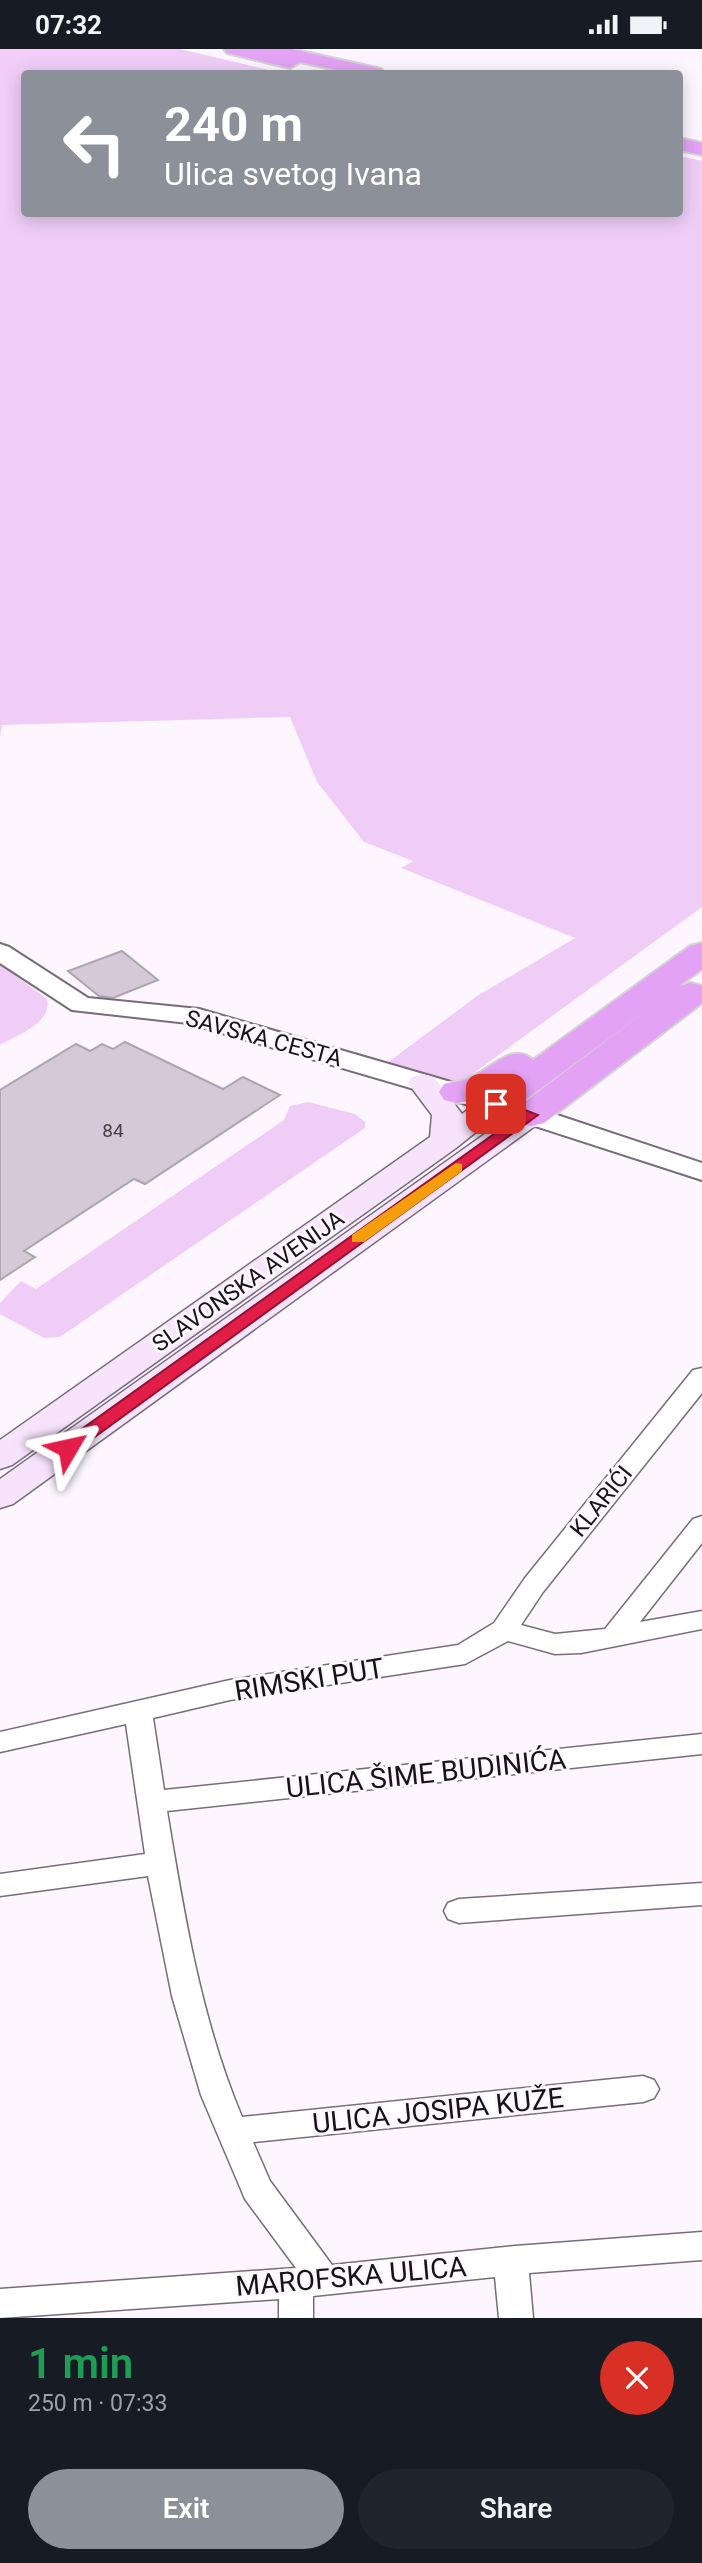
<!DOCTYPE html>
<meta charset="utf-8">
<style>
body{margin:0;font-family:Roboto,sans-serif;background:#20242c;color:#f1f3f6;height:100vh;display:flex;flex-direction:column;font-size:26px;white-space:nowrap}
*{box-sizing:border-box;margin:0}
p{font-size:23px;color:#9ea1a6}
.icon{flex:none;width:38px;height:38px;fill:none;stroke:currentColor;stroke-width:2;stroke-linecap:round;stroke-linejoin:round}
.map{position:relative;height:2269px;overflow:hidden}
.drawer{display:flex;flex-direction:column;background:#171b24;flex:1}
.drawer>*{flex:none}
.banner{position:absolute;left:21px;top:21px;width:662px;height:147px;border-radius:7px;box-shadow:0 4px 18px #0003;background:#8c9099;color:#fff;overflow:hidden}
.pin{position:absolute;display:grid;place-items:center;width:60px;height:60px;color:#fff;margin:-30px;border-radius:14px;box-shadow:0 4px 10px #0006}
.me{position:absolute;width:77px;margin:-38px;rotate:54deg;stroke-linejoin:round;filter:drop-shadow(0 0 5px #0008)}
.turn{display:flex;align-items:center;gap:24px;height:147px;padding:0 28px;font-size:32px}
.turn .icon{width:91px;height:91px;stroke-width:2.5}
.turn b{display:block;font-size:49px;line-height:60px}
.round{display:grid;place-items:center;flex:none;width:74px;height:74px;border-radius:37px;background:#20242c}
.head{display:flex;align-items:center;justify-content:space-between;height:119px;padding:0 28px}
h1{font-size:42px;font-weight:600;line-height:52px;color:#1e9e55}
.action{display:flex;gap:14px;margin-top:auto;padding:14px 28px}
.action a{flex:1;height:80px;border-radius:42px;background:#8c9099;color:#fff;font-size:28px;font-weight:600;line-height:80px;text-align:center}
.action a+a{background:#20242c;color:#f1f3f6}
.status{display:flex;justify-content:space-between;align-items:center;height:49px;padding:0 35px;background:#171b24;direction:ltr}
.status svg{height:19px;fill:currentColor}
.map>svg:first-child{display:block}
.green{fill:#efcdf7}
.building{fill:#d4c9d7;stroke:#aea4b1;stroke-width:2}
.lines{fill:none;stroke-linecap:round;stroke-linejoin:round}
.minor-casing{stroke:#776d79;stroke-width:3}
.tertiary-casing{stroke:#776d79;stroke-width:4}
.secondary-casing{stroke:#776d79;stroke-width:3}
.motorway-casing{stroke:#d5d4d5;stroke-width:4}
.minor{fill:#fff;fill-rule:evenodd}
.tertiary{fill:#fff;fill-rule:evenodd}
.secondary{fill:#f7e3fc;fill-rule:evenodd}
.motorway{fill:#e3a2f4;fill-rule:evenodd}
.route{fill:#e11d48;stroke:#92132f;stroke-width:2}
.slow{fill:#f59e0b}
.labels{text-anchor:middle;stroke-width:6;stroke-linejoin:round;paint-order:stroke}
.number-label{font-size:19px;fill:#464047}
.street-label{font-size:23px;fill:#161217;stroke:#fdf6ff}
.near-street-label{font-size:28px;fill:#161217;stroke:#fdf6ff}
</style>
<div class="status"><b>07:32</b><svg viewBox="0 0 49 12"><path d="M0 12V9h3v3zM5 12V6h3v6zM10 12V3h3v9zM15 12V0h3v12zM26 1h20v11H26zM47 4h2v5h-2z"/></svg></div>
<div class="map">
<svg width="702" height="2269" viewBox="0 0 702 2269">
<rect width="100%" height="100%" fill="#fdf6ff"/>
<!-- green -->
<path class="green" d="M0,0H180L282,24H24V164H679V107L702,112V858L460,1034L387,1014L477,947L575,889L401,819L413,812L364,793L317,733L290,668L2,676L0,689Z
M0,915L47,950C53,974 17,986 0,996Z
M308,1053L355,1065L365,1073V1079L60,1288L44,1289L0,1265V1254L21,1232L36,1240L284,1071L290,1057Z"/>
<!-- building -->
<path class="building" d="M122,902L158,931L113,949L99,947L68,922Z
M125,993L223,1040L243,1028L280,1046L145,1135L134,1130L24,1202L35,1208L0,1231V1041L76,995L90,1002L102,995L113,1000Z"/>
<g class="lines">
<defs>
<path id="minor" d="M702,1319V1344L543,1543L521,1576L555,1585L605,1580L693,1470L702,1467V1494L640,1573L702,1562V1580L581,1604L555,1605L508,1592L465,1615L230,1651L153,1669L164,1741L702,1685V1705L167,1762C184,1865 201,1971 242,2068L643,2027L654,2031L659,2040L654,2049L643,2053L253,2093L270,2132L332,2216L515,2197L702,2183V2211L529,2224L533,2269H499L495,2228L313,2247V2269H279V2250L0,2269V2240L296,2219L245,2150L201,2046L172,1947L148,1827L0,1847V1825L145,1805L126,1675L0,1703V1683L230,1631L458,1596L494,1574L525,1529L693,1321Z
M702,1834V1856L459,1874L448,1870L444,1862L448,1854L459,1850Z"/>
<path id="tertiary" d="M0,895L9,898L88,949L199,960L506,1049L702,1114V1131L486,1061L188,974L72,961L0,914Z"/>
<path id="secondary" d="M423,1025L434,1028L462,1065C477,1054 488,1044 507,1049L511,1055L456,1099L12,1416L0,1420V1391L430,1088L432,1066L408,1034L412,1028Z
M531,1057L542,1060L546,1066L542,1072L13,1455L0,1459V1430L520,1060Z"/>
<path id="motorway" d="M224,0H292L381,20L384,24H350L300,13L290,19L227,4Z
M679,89L702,94V106L679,101Z
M702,894V920L679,937L691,934L702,937V954L544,1074L531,1077L518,1074L512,1066L518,1058L658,953L509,1063L496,1066L483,1063L477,1055L481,1050L457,1054L444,1051L439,1043L444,1035C451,1033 459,1033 467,1030C487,1024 512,991 533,1011L690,897Z"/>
</defs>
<!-- minor casing -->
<use href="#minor" class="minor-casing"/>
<!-- tertiary casing -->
<use href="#tertiary" class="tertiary-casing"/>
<!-- secondary casing -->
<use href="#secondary" class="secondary-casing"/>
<!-- motorway casing -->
<use href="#motorway" class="motorway-casing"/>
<!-- minor -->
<use href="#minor" class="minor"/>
<!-- tertiary -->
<use href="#tertiary" class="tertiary"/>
<!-- secondary -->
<use href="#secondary" class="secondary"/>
<!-- motorway -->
<use href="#motorway" class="motorway"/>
</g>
<!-- route -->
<path class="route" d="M496,1050L538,1066L74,1403H61L59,1399L61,1395L519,1067L491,1058L489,1055Z"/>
<!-- slow -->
<path class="slow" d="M456,1114L462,1115V1122L364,1193H352V1186Z"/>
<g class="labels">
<!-- number labels -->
<g class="number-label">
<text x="113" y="1088">84</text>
</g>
<!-- street labels -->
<g class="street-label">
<text transform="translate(264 989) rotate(15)" y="8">SAVSKA CESTA</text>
<text transform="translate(248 1232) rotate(-35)" y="8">SLAVONSKA AVENIJA</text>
<text transform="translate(601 1452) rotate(-51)" y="8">KLARIĆI</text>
</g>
<!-- near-street labels -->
<g class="near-street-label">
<text transform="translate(309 1630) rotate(-9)" y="10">RIMSKI PUT</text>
<text transform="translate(426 1724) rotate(-6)" y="10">ULICA ŠIME BUDINIĆA</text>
<text transform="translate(438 2061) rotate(-6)" y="10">ULICA JOSIPA KUŽE</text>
<text transform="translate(351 2227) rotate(-5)" y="10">MAROFSKA ULICA</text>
</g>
</g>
</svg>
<div class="pin" style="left:496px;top:1055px;background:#d93025"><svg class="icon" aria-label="arrive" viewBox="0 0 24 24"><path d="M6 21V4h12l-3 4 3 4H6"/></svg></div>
<svg class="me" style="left:68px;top:1399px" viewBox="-20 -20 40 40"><path d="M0-17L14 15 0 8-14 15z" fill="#e11d48" stroke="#fff" stroke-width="4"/></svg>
<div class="banner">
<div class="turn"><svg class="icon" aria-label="left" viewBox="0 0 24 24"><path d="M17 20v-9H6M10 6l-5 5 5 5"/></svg><div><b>240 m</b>Ulica svetog Ivana</div></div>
</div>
</div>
<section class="drawer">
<div class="head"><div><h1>1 min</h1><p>250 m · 07:33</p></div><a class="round" style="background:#d93025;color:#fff"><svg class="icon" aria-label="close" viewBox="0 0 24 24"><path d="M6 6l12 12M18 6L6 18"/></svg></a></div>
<div class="action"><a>Exit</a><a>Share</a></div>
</section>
